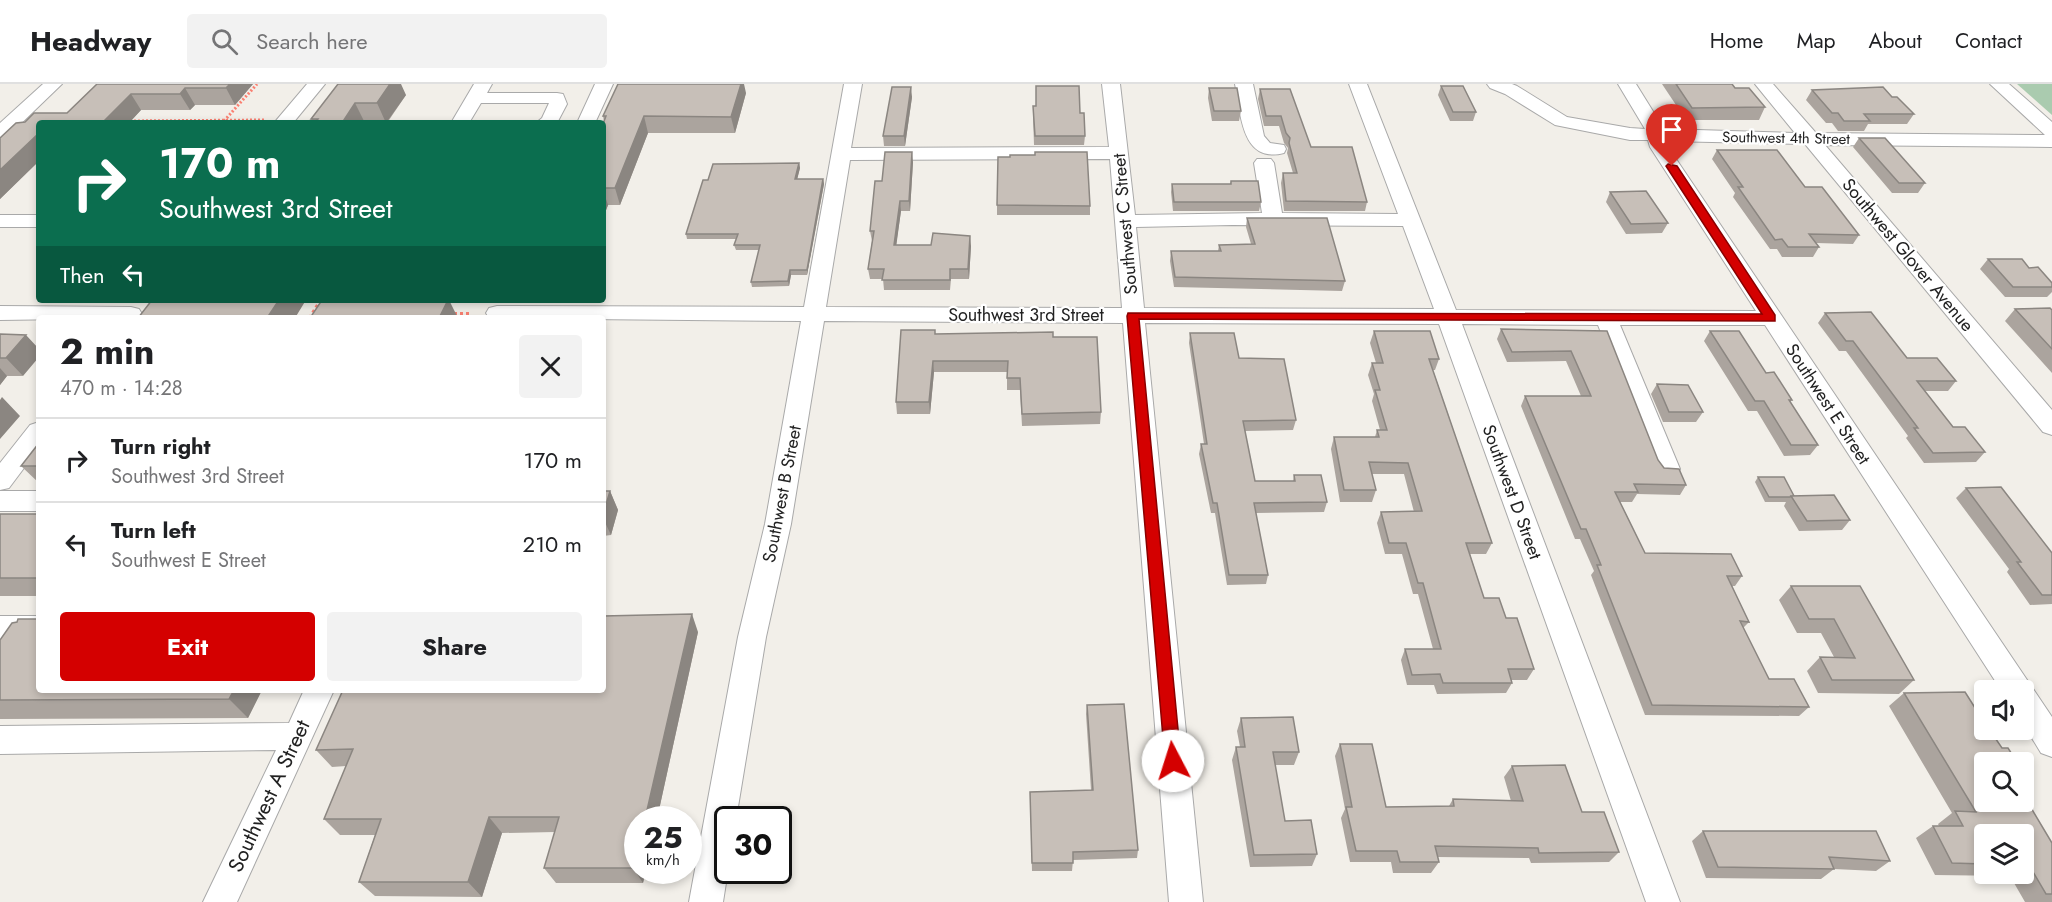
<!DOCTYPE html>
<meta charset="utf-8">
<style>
body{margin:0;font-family:Jost,sans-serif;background:#f2f2f2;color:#202124;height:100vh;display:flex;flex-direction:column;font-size:22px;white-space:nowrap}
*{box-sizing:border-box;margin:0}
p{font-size:20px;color:#757577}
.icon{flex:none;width:33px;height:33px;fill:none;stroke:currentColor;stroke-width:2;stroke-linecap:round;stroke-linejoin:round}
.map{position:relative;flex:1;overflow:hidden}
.panel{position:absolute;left:36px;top:231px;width:570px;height:378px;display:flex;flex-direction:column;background:#fff;border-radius:6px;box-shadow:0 3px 9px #0003}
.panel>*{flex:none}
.banner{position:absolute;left:36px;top:36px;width:570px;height:183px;border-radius:6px;box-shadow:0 3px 9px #0003;background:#0b6e4f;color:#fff;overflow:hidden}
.buttons{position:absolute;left:1974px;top:596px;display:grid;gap:12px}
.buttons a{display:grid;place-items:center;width:60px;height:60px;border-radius:6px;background:#fff;box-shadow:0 3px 9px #0003;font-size:30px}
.speed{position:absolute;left:624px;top:722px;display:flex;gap:12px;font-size:30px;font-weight:700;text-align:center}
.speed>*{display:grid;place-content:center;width:78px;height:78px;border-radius:50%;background:#fff;box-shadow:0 3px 9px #0003;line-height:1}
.speed small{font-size:15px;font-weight:400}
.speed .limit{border:3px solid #111;border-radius:9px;background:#fff;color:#111}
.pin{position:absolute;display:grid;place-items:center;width:51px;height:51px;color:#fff;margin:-62px -26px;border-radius:50% 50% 50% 0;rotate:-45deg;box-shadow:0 0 6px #0007}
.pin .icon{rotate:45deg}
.me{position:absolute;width:66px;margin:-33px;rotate:355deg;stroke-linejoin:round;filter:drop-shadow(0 0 4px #0008)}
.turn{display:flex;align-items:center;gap:21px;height:126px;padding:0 24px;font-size:27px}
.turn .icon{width:78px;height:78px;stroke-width:2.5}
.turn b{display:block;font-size:42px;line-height:51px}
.then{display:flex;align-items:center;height:57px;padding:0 24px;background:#0003;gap:12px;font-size:22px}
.round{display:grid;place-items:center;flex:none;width:63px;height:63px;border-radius:6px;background:#f2f2f2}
.headline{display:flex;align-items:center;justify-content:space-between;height:102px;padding:0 24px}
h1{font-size:36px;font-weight:700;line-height:45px}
.cta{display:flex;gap:12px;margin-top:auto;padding:12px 24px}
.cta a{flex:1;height:69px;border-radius:6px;background:#d40000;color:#fff;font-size:24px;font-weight:700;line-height:69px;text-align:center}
.cta a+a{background:#f2f2f2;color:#202124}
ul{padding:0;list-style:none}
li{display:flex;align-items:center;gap:18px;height:84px;padding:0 24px;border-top:2px solid #e0e0e0}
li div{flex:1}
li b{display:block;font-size:22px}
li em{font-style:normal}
header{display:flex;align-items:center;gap:36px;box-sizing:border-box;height:84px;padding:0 30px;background:#fff;border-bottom:2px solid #e0e0e0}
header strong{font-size:28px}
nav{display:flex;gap:33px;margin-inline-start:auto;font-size:21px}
.search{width:420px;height:54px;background:#f2f2f2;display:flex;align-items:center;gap:15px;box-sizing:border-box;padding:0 21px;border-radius:6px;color:#757577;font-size:22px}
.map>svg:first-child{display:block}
.cemetery{fill:#aacbaf}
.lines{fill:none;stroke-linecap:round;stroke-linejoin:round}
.minor-casing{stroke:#a9a9a9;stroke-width:2}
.path-far1{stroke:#fa8072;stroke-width:3;stroke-dasharray:2 2;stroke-linecap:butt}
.path{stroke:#fa8072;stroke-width:4;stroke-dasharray:3 3;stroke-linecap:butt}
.minor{fill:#fff;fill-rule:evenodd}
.wall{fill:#aba49e;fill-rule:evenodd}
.shaded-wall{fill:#8b8681}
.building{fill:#c7bfb8;stroke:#8b8681;stroke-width:1.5}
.route{fill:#d40000;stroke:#8a0000;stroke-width:1.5}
.labels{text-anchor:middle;stroke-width:4.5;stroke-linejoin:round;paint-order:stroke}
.far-street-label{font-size:15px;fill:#222;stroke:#fff}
.street-label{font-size:18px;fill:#222;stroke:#fff}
.near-street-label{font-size:21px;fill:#222;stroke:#fff}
</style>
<header>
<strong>Headway</strong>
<div class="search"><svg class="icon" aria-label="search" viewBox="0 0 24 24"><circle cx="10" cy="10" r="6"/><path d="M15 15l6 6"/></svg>Search here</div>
<nav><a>Home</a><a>Map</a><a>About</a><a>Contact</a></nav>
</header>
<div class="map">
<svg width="2052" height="818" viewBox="0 0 2052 818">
<rect width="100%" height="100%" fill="#f2efe9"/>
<!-- cemetery -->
<path class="cemetery" d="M2017,0H2052V31Z"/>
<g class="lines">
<defs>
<path id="minor" d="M43,0H62L7,53L0,55V39Z
M307,0H325L293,39H274Z
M474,0H492L487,9H557L563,10L567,20L557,39H536L542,34L549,19H481L469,39H451Z
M595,0H613L595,39H577Z
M844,0H862L851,64L1109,63L1102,0H1120L1135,131L1262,129L1254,79L1257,75H1271L1274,79L1282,129L1398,130L1349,0H1367L1456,226L1756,227L1650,63L1648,56H1630L1555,41L1505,10L1490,4L1487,0H1512L1517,2L1567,33L1630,44L1645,45L1618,0H1636L1664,45L1795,49L1755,0H1773L1816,49L2045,51L1990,0H2009L2052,38V63L1825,61L2052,326V351L2043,348L1805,60L1667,57L1668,63L2052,633V673L2041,669L2024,641V606H2001L1765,241H1620L1680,385L1676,392L1667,394L1658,392L1654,385L1598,241L1462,240L1680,818H1646L1439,240L1145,239L1203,818H1169L1123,239L824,237L791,440L766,553L736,735H728V786L723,818H689L738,553L765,440L801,237L489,234L486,229L489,224L497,222L804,223ZM1110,75L1122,224L826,223L850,76ZM1232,141L1403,142L1434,225L1144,224L1136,143Z
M1235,0H1253L1264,52L1270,59L1284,61L1286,65L1284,69C1241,80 1241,29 1235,0Z
M0,131H39V143H0Z
M0,222L131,223L139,225L142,230L139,234L0,236Z
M39,338V364L9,404L0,406V379L30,341Z
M0,407H39V427H0Z
M0,532H39V556H0Z
M304,606H334L237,818H203L276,666L0,670V642L289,639Z"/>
</defs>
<!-- minor casing -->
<use href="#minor" class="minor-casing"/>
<!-- path-far1 -->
<path class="path-far1" d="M126,37L265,36
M224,37L257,0"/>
<!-- path -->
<path class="path" d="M454,230H471
M310,234L321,216"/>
<!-- minor -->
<use href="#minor" class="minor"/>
</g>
<!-- wall -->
<path class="wall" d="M97,0H253L235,21H195L190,26H141L129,39H39V77L0,115V54L16,39L25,38L34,29H67Z
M338,0L406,11L387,39H313L311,35Z
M1662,0H1732L1735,4L1765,23L1759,36H1686Z
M1441,2L1476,28L1473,37H1450L1438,11Z
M1209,4L1241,27L1239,37H1212L1208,14Z
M1260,5L1311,63L1367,118L1365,127H1284L1281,99L1283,89H1293L1287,69L1288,64L1284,59L1279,42H1264L1258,15Z
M1812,6L1892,13L1914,30L1907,40H1868L1864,47H1838L1832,39H1826L1806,16Z
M746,9L735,49H648L620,121H608L603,134V40L604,37L603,32Z
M912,13L905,62H884L883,52Z
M1080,29L1085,52L1084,61H1034L1033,31Z
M1859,54L1925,99L1918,109H1892L1853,63Z
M1717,66L1805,103L1859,151L1853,160L1816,159L1819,163L1813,173H1782L1777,165H1770L1733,113L1735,109L1712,75Z
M913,78L910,127H901L896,161L971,162L969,195H951L950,206H884L883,195H870L868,185L872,157L870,147L882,97Z
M799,79L800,84L797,95H823L824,100L807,191H791L789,202L752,203L751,198L759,166H736L734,161L736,155H687L686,150L708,96Z
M1231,97L1261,118L1259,127H1173L1171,108L1172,100H1230Z
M1610,108L1668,139L1662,149L1626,150L1606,118Z
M997,121L1090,122V131H997Z
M1247,134L1345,197L1342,207L1174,203L1170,177L1171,167H1218L1219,161L1251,160L1246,143Z
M1988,175L2029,184L2052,199V208L2047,213H2005L1980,185Z
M2015,225L2052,226V289L2005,237Z
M1825,229L1907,274L1956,297L1948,307H1925L1953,343L1985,368L1976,378L1924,379L1906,354L1908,352L1846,267H1839L1818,239Z
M1501,245L1607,247L1658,376L1664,384L1686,401L1680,411L1637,410L1632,418H1620L1645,469L1742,492L1735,502H1732L1749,538L1743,544L1769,595L1809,623L1799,632L1645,631L1591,491L1594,487L1580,455H1575L1521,322L1525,312H1581L1566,277L1507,278L1497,255Z
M935,246V250L1053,253L1101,328L1100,340L1022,342L1020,306H1007V288H934L930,330H897L896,318Z
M1374,247L1439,275L1435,286H1433L1492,459L1486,470H1470L1484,514L1506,534L1534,585L1527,596H1511L1512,599L1506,609L1437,610L1434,601H1407L1401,576L1405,565H1433L1418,510H1413L1402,470H1385L1377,439L1381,428H1414L1404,390H1372L1376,406L1372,418H1340L1331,365L1334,353H1375L1377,346H1380L1372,317L1374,310L1368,291L1372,279H1376L1370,259Z
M1710,247L1766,289L1792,316L1790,318L1818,361L1810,371L1784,372L1757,327H1748L1704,257Z
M1190,249L1239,274L1296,336L1293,346L1245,347L1255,397H1293L1294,391L1327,418L1324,428L1256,429L1268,491L1266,500L1227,501L1215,429H1211L1199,370L1201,360H1204L1189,259Z
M0,250L23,292H7L0,301Z
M1657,300L1703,328L1696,338H1663L1651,310Z
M39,359V399L21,382Z
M1758,393L1794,412L1850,436L1842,446L1799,447L1784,422L1786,418H1765L1755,398Z
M1966,404L2052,469V520L2030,521L2007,488L2009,485L1956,414Z
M603,407H610L618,426L611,451L603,452Z
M0,430H39V512H0Z
M1791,502L1914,596L1899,610L1818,609L1807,587L1820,573H1834L1821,549H1797L1779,516Z
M698,548L657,735H638V786H646L643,799H556L544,784L555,748L502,749L482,813L375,812L359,798L375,751H340L324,735L346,682L332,683L316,666Z
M0,556L39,606H262L248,634L0,635Z
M1904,609L1984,678L2052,759V818H2025L2010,792L1935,791L1916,754L1933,742H1939L1938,740L1952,729L1889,622ZM1984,750H2024V789H1984Z
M1087,621L1138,766L1137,774L1073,776L1072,787H1032L1030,708L1091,706L1086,630Z
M1241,634L1299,668L1294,681H1275L1285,737L1317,770L1312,782L1250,783L1232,676L1236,663H1240L1237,647Z
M1340,660L1386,723L1449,722L1453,715L1511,717L1504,693L1512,682L1582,728L1619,768L1609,778L1531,779L1529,774L1437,773L1439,778L1431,789H1393L1391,778H1350L1341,734L1345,725L1335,672Z
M1703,747L1890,777L1876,787L1834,785L1821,795L1706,794L1692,757Z"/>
<!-- shaded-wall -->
<path class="shaded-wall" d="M230,0H253L235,21L226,4Z
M390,0H401L406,11L386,39L377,19Z
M741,0H744L746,9L735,49L731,33Z
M911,3L912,13L905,62L904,52Z
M185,4L195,21L190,26L180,10Z
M131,10L141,26L129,39H102Z
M355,19L365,39H342Z
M644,32L648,49L620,121L615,104Z
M38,49L39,77L0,115V86Z
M912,68L913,78L910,127L909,117Z
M799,79L800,84L796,100L795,95Z
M823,95L824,100L807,191V186Z
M603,106L608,121L603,134Z
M900,117L901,127L895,171L894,161Z
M970,152L971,162L969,195L968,185Z
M790,186L791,191L789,202L788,197Z
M279,216H306L295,234H267Z
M448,216H449L458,234H439Z
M26,251L39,265V273L23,292L6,274Z
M933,277L934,288L930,330L929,318Z
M0,284L7,292L0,301Z
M2,313L20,332L0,355V316Z
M610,407L618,426L611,451L603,434Z
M692,530L698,548L657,735H645Z
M234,606H262L248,634L229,615Z
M489,733L502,749L482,813L468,798Z
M638,767V786H646L643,799L633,784Z"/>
<!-- building -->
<path class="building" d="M97,0H230L226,4H185L180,10H131L102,39H39V49L0,86V54L16,39L25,38L34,29H67Z
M338,0H390L377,19H355L342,39H315L318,35H311Z
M618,0H741L731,33L644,32L615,104H603V40L606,32H603Z
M1676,0H1732L1735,4H1749L1765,23L1692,24Z
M1036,2H1079L1080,29H1084L1085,52H1035L1033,22H1036Z
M1441,2H1463L1476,28H1453Z
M892,3H911L904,52H883Z
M1883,3L1892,13H1897L1914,30H1864L1870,37H1844L1838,29H1832L1812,6Z
M1209,4H1237L1241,27H1214Z
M1260,5H1290L1311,63H1352L1367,118L1286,117L1283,89H1297L1289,59L1290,54L1286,49L1281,32H1266Z
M1859,54H1885L1925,99H1899Z
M1717,66H1777L1805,103H1822L1859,151L1809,150L1819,163H1788L1782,155L1775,156L1738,103H1743Z
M885,68H912L909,117H900L894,161H931L933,149L970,152L968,185H950V196H882L884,185H868L874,147H870L875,97H882Z
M1035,68H1087L1090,122L997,121L998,73H1010V71H1035Z
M799,79L795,95H823L807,186H790L788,197L751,198L760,161H734L738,150H686L703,96H708L713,80Z
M1231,97H1258L1261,118H1174L1172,100H1231Z
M1646,107L1668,139L1631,140L1610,108Z
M1247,134H1327L1345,197L1175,193L1171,167H1221L1219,161L1255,160Z
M1988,175H2022L2029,184L2038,183L2052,199V203H2013Z
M152,216H279L267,234H138Z
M322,216H448L439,234H310Z
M2050,224L2052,226V265L2015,225Z
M1871,228L1907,274H1937L1956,297H1917L1953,343H1965L1985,368L1933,369L1914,344H1918L1853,257H1846L1825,229Z
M1501,245L1607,247L1658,376L1664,384L1679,385L1686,401L1634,400L1638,408H1615L1645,469L1731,470L1742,492H1727L1749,538L1740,537L1769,595H1794L1809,623L1652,621L1597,481H1601L1586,445H1581L1525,312H1591L1571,267L1512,268Z
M901,246H935V250L1053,248V253H1097L1101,328L1022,330L1020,294H1007L1008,277H933L929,318H896Z
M1374,247H1430L1439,275H1429L1492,459H1466L1484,514H1499L1506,534H1517L1534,585H1508L1512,599H1443L1440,590L1412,591L1405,565H1441L1423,499H1418L1406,459H1389L1381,428L1422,427L1408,379L1369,378L1376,406H1344L1334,353H1379L1377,346H1387L1375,306H1380L1372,279H1383Z
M1710,247H1739L1766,289L1774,288L1792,316H1789L1818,361H1791L1764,317H1755Z
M1190,249H1234L1239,274L1284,275L1296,336L1243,337L1255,397H1295L1294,391H1321L1327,418L1254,419L1268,491H1229L1217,419H1213L1201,360H1207Z
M0,250L26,251L6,274H0Z
M1657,300L1688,301L1703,328H1669Z
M39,359V382H21Z
M1758,393H1784L1794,412H1791L1790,413H1769Z
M2001,403L2052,469V511H2042L2017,478H2021L1966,404Z
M603,407H610L603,431Z
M1834,411L1850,436L1807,437L1791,412Z
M0,430H39V494H0Z
M1791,502H1860L1914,596H1832L1820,573L1855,574L1834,535H1809Z
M692,530L645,735H638V767L633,784H544L559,733H489L468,798H359L381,735H324L353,665L316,666L343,606H603V532Z
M18,535H39V606H234L229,615L0,616V556L12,539L17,538Z
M1965,608L1984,638V645H1989L2002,664H2008L2017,678H1984V717H2024V712L2052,759V810H2046L2029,781L2024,780V750H1984V780L1952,779L1933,742H1963L1955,727L1976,728L1904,609Z
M1124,620L1138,766L1073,768V779H1032L1030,708L1093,706L1087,621Z
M1293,633L1299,668H1273L1285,737L1311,736L1317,770L1254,771L1236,663H1245L1241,634Z
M1340,660H1372L1386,723L1454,722L1453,715L1523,717L1512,682L1565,681L1582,728H1604L1619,768L1539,769L1538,764L1435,762L1439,778H1400L1397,767H1356L1346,723H1352Z
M2024,687L2030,697H2024Z
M1703,747H1876L1890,777L1829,773L1834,785L1718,783Z"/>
<!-- route -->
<path class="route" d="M1668,80L1677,82L1775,231V237L1139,235L1181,677L1179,683L1173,685L1167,683L1165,677L1127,232L1128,229L1762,230L1666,82Z"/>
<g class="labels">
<!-- far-street labels -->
<g class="far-street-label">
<text transform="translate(1786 54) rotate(1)" y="5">Southwest 4th Street</text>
</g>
<!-- street labels -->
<g class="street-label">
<text transform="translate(1125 140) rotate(-95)" y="6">Southwest C Street</text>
<text transform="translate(1908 171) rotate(50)" y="6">Southwest Glover Avenue</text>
<text x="1026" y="237">Southwest 3rd Street</text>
<text transform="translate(1828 320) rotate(57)" y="6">Southwest E Street</text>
<text transform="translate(1512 408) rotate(70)" y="6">Southwest D Street</text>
<text transform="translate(782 410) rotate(-79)" y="6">Southwest B Street</text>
</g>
<!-- near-street labels -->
<g class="near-street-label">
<text transform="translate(269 712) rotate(-65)" y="7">Southwest A Street</text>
</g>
</g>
</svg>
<div class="buttons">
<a><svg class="icon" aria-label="sound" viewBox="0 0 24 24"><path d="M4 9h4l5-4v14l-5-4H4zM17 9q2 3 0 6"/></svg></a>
<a><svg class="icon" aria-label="search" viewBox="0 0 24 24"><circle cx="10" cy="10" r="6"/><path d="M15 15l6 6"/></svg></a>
<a><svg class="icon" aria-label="layers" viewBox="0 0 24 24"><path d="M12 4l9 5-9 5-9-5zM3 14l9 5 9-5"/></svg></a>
</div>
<div class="speed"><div>25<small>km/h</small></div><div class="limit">30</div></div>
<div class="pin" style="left:1672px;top:82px;background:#d93025"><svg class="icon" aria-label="arrive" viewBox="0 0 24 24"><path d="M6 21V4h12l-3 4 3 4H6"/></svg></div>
<svg class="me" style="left:1173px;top:677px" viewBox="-20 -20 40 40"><circle r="19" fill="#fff"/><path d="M0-13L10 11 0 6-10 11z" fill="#d40000"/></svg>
<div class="banner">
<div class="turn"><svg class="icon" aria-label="right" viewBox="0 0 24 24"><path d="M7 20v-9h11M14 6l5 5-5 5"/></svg><div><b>170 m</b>Southwest 3rd Street</div></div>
<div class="then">Then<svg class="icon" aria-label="left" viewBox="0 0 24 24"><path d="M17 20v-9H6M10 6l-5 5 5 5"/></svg></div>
</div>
<section class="panel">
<div class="headline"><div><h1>2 min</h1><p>470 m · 14:28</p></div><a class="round"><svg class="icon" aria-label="close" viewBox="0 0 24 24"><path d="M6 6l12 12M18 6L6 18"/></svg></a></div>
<ul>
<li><svg class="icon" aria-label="right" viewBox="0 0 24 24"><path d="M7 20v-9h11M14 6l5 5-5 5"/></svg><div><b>Turn right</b><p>Southwest 3rd Street</p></div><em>170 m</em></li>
<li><svg class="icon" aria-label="left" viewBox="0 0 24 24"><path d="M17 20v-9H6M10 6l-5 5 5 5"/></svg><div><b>Turn left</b><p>Southwest E Street</p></div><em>210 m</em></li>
</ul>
<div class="cta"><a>Exit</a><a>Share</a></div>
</section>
</div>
